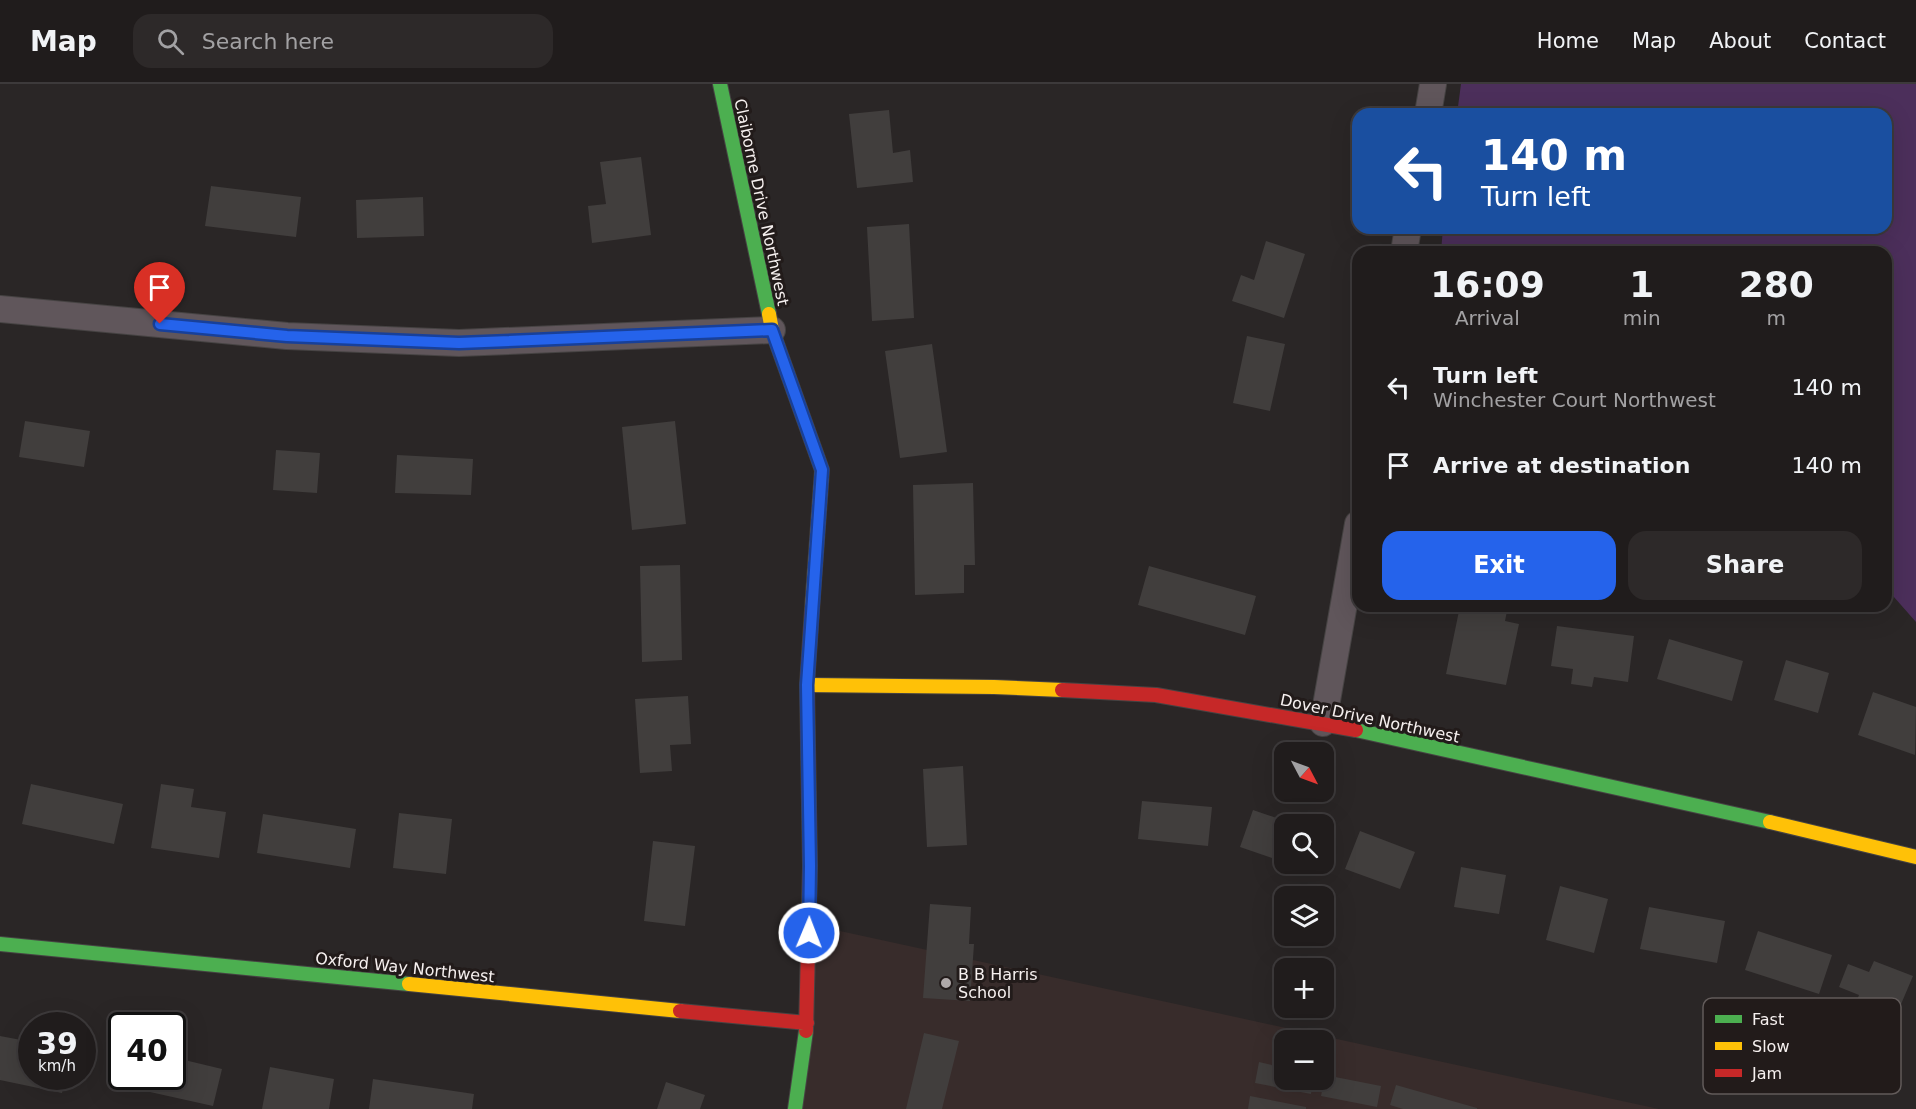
<!DOCTYPE html>
<meta charset="utf-8">
<style>
body{margin:0;font-family:"DejaVu Sans",sans-serif;background:#2d2929;color:#f1f3f6;height:100vh;display:flex;flex-direction:column;font-size:22px;white-space:nowrap}
*{box-sizing:border-box;margin:0}
p{font-size:20px;color:#a2a1a3}
.icon{flex:none;width:33px;height:33px;fill:none;stroke:currentColor;stroke-width:2;stroke-linecap:round;stroke-linejoin:round}
.map{position:relative;flex:1;overflow:hidden}
.sheet{position:absolute;left:1352px;top:162px;width:540px;height:366px;display:flex;flex-direction:column;background:#201c1c;border-radius:18px;box-shadow:0 6px 24px #0002,0 0 0 2px #3d3a3b}
.sheet>*{flex:none}
.guide{position:absolute;left:1352px;top:24px;width:540px;height:126px;border-radius:18px;box-shadow:0 6px 24px #0002,0 0 0 2px #3d3a3b;background:#1a4fa0;color:#fff;overflow:hidden}
.needle{width:39px;rotate:131deg}
.buttons{position:absolute;left:1274px;top:658px;display:grid;gap:12px}
.buttons a{display:grid;place-items:center;width:60px;height:60px;border-radius:12px;background:#201c1c;box-shadow:0 6px 24px #0002,0 0 0 2px #3d3a3b;font-size:30px}
.speed{position:absolute;left:18px;top:928px;display:flex;gap:12px;font-size:30px;font-weight:700;text-align:center}
.speed>*{display:grid;place-content:center;width:78px;height:78px;border-radius:50%;background:#201c1c;box-shadow:0 6px 24px #0002,0 0 0 2px #3d3a3b;line-height:1}
.speed small{font-size:15px;font-weight:400}
.speed .limit{border:3px solid #111;border-radius:9px;background:#fff;color:#111}
.pin{position:absolute;display:grid;place-items:center;width:51px;height:51px;color:#fff;margin:-62px -26px;border-radius:50% 50% 50% 0;rotate:-45deg;box-shadow:0 0 6px #0007}
.pin .icon{rotate:45deg}
.me{position:absolute;width:66px;margin:-33px;rotate:1deg;stroke-linejoin:round;filter:drop-shadow(0 0 4px #0008)}
.turn{display:flex;align-items:center;gap:21px;height:126px;padding:0 30px;font-size:27px}
.turn .icon{width:78px;height:78px;stroke-width:2.5}
.turn b{display:block;font-size:42px;line-height:51px}
.eta{display:flex;justify-content:space-evenly;align-items:center;height:102px;text-align:center}
.eta b{font-size:36px;font-weight:700;line-height:42px}
.primary-button{display:flex;gap:12px;margin-top:auto;padding:12px 30px}
.primary-button a{flex:1;height:69px;border-radius:18px;background:#2563eb;color:#fff;font-size:24px;font-weight:700;line-height:69px;text-align:center}
.primary-button a+a{background:#2d2929;color:#f1f3f6}
ul{padding:0;list-style:none}
li{display:flex;align-items:center;gap:18px;height:78px;padding:0 30px}
li div{flex:1}
li b{display:block;font-size:22px}
li em{font-style:normal}
header{display:flex;align-items:center;gap:36px;box-sizing:border-box;height:84px;padding:0 30px;background:#201c1c;border-bottom:2px solid #3d3a3b}
header strong{font-size:28px}
nav{display:flex;gap:33px;margin-inline-start:auto;font-size:21px}
.search{width:420px;height:54px;background:#2d2929;display:flex;align-items:center;gap:15px;box-sizing:border-box;padding:0 21px;border-radius:18px;color:#a2a1a3;font-size:22px}
.map>svg:first-child{display:block}
.built{fill:#382c2b;fill-rule:evenodd}
.water{fill:#4c2f5b}
.building{fill:#413e3d}
.lines{fill:none;stroke-linecap:round;stroke-linejoin:round}
.street-casing{stroke:#464343;stroke-width:28}
.fast-casing{stroke:#464343;stroke-width:16}
.slow-casing{stroke:#464343;stroke-width:16}
.jam-casing{stroke:#464343;stroke-width:16}
.street{stroke:#60565b;stroke-width:26}
.fast{stroke:#4caf50;stroke-width:14}
.slow{stroke:#ffc107;stroke-width:14}
.jam{stroke:#c62828;stroke-width:14}
.route-casing{stroke:#184099;stroke-width:15}
.route{stroke:#2563eb;stroke-width:10}
.poi-dot{fill:#afa9a9;stroke:#221b1a;stroke-width:2}
.labels{text-anchor:middle;stroke-width:6;stroke-linejoin:round;paint-order:stroke}
.street-label{font-size:16px;fill:#f6f0ef;stroke:#221b1a}
.poi-label{font-size:16px;fill:#f6f0ef;stroke:#221b1a;text-anchor:start}
.key{fill:#221b1a;stroke:#625b5a;stroke-width:1.5}
.key-label{font-size:16px;fill:#f6f0ef}
</style>
<header>
<strong>Map</strong>
<div class="search"><svg class="icon" aria-label="search" viewBox="0 0 24 24"><circle cx="10" cy="10" r="6"/><path d="M15 15l6 6"/></svg>Search here</div>
<nav><a>Home</a><a>Map</a><a>About</a><a>Contact</a></nav>
</header>
<div class="map">
<svg width="1916" height="1025" viewBox="0 0 1916 1025">
<rect width="100%" height="100%" fill="#2a2626"/>
<!-- built -->
<path class="built" d="M817,842L1659,1025H797ZM1284,957H1323V996H1284Z"/>
<!-- water -->
<path class="water" d="M1461,0H1916V538L1886,504V168H1441L1443,144H1886V30H1457Z"/>
<!-- building -->
<path class="building" d="M889,26L893,69L910,66L913,98L857,104L849,30Z
M641,73L651,151L592,159L588,122L606,120L600,78Z
M211,102L301,113L296,153L205,142Z
M423,113L424,152L357,154L356,116Z
M909,140L914,234L872,237L867,143Z
M1266,157L1305,170L1284,234L1232,217L1241,191L1254,196Z
M1247,252L1285,260L1270,327L1233,319Z
M932,260L947,368L900,374L885,267Z
M25,337L90,347L84,383L19,373Z
M675,337L686,440L632,446L622,343Z
M276,366L320,369L317,409L273,406Z
M397,371L473,375L471,411L395,409Z
M973,399L975,481H964V509L915,511L913,401Z
M680,481L682,576L642,578L640,482Z
M1149,482L1256,512L1245,551L1138,521Z
M1460,522H1508L1505,537L1519,540L1506,601L1446,590Z
M1557,542L1634,552L1628,598L1594,593L1592,603L1571,600L1573,585L1551,582Z
M1669,555L1743,577L1732,617L1657,595Z
M1786,576L1829,589L1818,629L1774,616Z
M1873,608L1916,623L1915,671L1858,651Z
M688,612L691,660L670,661L672,687L640,689L635,615Z
M963,682L967,761L927,763L923,685Z
M31,700L123,720L114,760L22,740Z
M161,700L194,705L191,723L226,728L219,774L151,764Z
M1142,717L1212,723L1208,762L1138,755Z
M1253,726L1297,741H1284V778L1240,763Z
M399,729L452,735L446,790L393,784Z
M263,730L356,745L350,784L257,769Z
M1360,747L1415,768L1400,805L1345,785Z
M653,757L695,762L685,842L644,837Z
M1291,780H1314L1312,787Z
M1461,783L1506,791L1499,830L1454,823Z
M1560,802L1608,815L1594,869L1546,856Z
M930,820L971,823L969,860H974L970,917L923,914Z
M1649,823L1725,837L1717,879L1640,865Z
M1758,847L1832,871L1819,910L1745,886Z
M1874,877L1913,892L1896,932L1857,916L1859,911L1839,903L1848,880L1869,888Z
M924,949L959,957L942,1025H906Z
M0,952L32,958V993H65L62,1009L0,996Z
M172,973L222,985L213,1022L132,1004L135,993H172Z
M1259,978L1284,984V996H1313L1311,1010L1255,999Z
M270,983L334,995L329,1025H262Z
M1325,991L1381,1002L1377,1023L1321,1012Z
M373,995L474,1010L472,1025H369Z
M666,998L705,1011L700,1025H657Z
M1396,1001L1477,1024V1025H1403L1390,1021Z
M1250,1012L1306,1023V1025H1248Z"/>
<g class="lines">
<defs>
<path id="street" d="M1428,30L1433,0
M1404,168L1408,144
M0,225L287,252L459,259L772,246
M1323,639L1358,440"/>
<path id="fast" d="M720,0L769,230
M1356,646L1770,738
M0,860L409,900
M795,1025L806,947"/>
<path id="slow" d="M769,230L772,246L822,386L812,526
M807,601L994,603L1062,606
M1770,738L1916,773
M409,900L680,927"/>
<path id="jam" d="M1062,606L1156,611L1356,646
M680,927L807,939
M806,947L810,782L807,601L812,526"/>
</defs>
<!-- street casing -->
<use href="#street" class="street-casing"/>
<!-- fast casing -->
<use href="#fast" class="fast-casing"/>
<!-- slow casing -->
<use href="#slow" class="slow-casing"/>
<!-- jam casing -->
<use href="#jam" class="jam-casing"/>
<!-- street -->
<use href="#street" class="street"/>
<!-- fast -->
<use href="#fast" class="fast"/>
<!-- slow -->
<use href="#slow" class="slow"/>
<!-- jam -->
<use href="#jam" class="jam"/>
</g>
<g class="lines">
<defs>
<path id="route" d="M160,240L287,252L459,259L772,246L822,386L807,601L810,782L809,849"/>
</defs>
<!-- route casing -->
<use href="#route" class="route-casing"/>
<!-- route -->
<use href="#route" class="route"/>
</g>
<!-- markers -->
<circle class="poi-dot" cx="946" cy="899" r="6"/>
<g class="labels">
<!-- street labels -->
<g class="street-label">
<text transform="translate(762 118) rotate(78)" y="6">Claiborne Drive Northwest</text>
<text transform="translate(1370 634) rotate(12)" y="6">Dover Drive Northwest</text>
<text transform="translate(405 883) rotate(6)" y="6">Oxford Way Northwest</text>
</g>
<!-- poi labels -->
<g class="poi-label">
<text x="958" y="896">B B Harris<tspan x="958" dy="18">School</tspan></text>
</g>
</g>
<!-- legend -->
<rect x="1703" y="914" width="198" height="96" rx="9" class="key"/>
<rect x="1715" y="931" width="27" height="8" fill="#4caf50"/>
<rect x="1715" y="958" width="27" height="8" fill="#ffc107"/>
<rect x="1715" y="985" width="27" height="8" fill="#c62828"/>
<g class="key-label">
<text x="1752" y="941">Fast</text>
<text x="1752" y="968">Slow</text>
<text x="1752" y="995">Jam</text>
</g>
</svg>
<div class="buttons">
<a><svg class="needle" viewBox="-14 -14 28 28"><path d="M0-13l5 13h-10z" fill="#e53935"/><path d="M0 13l5-13h-10z" fill="#a2a1a3"/></svg></a>
<a><svg class="icon" aria-label="search" viewBox="0 0 24 24"><circle cx="10" cy="10" r="6"/><path d="M15 15l6 6"/></svg></a>
<a><svg class="icon" aria-label="layers" viewBox="0 0 24 24"><path d="M12 4l9 5-9 5-9-5zM3 14l9 5 9-5"/></svg></a>
<a>+</a>
<a>−</a>
</div>
<div class="speed"><div>39<small>km/h</small></div><div class="limit">40</div></div>
<div class="pin" style="left:160px;top:240px;background:#d93025"><svg class="icon" aria-label="arrive" viewBox="0 0 24 24"><path d="M6 21V4h12l-3 4 3 4H6"/></svg></div>
<svg class="me" style="left:809px;top:849px" viewBox="-20 -20 40 40"><circle r="17" fill="#2563eb" stroke="#fff" stroke-width="3"/><path d="M0-11L8 9 0 5-8 9z" fill="#fff"/></svg>
<div class="guide">
<div class="turn"><svg class="icon" aria-label="left" viewBox="0 0 24 24"><path d="M17 20v-9H6M10 6l-5 5 5 5"/></svg><div><b>140 m</b>Turn left</div></div>
</div>
<section class="sheet">
<div class="eta">
<div><b>16:09</b><p>Arrival</p></div>
<div><b>1</b><p>min</p></div>
<div><b>280</b><p>m</p></div>
</div>
<ul>
<li><svg class="icon" aria-label="left" viewBox="0 0 24 24"><path d="M17 20v-9H6M10 6l-5 5 5 5"/></svg><div><b>Turn left</b><p>Winchester Court Northwest</p></div><em>140 m</em></li>
<li><svg class="icon" aria-label="arrive" viewBox="0 0 24 24"><path d="M6 21V4h12l-3 4 3 4H6"/></svg><div><b>Arrive at destination</b></div><em>140 m</em></li>
</ul>
<div class="primary-button"><a>Exit</a><a>Share</a></div>
</section>
</div>
